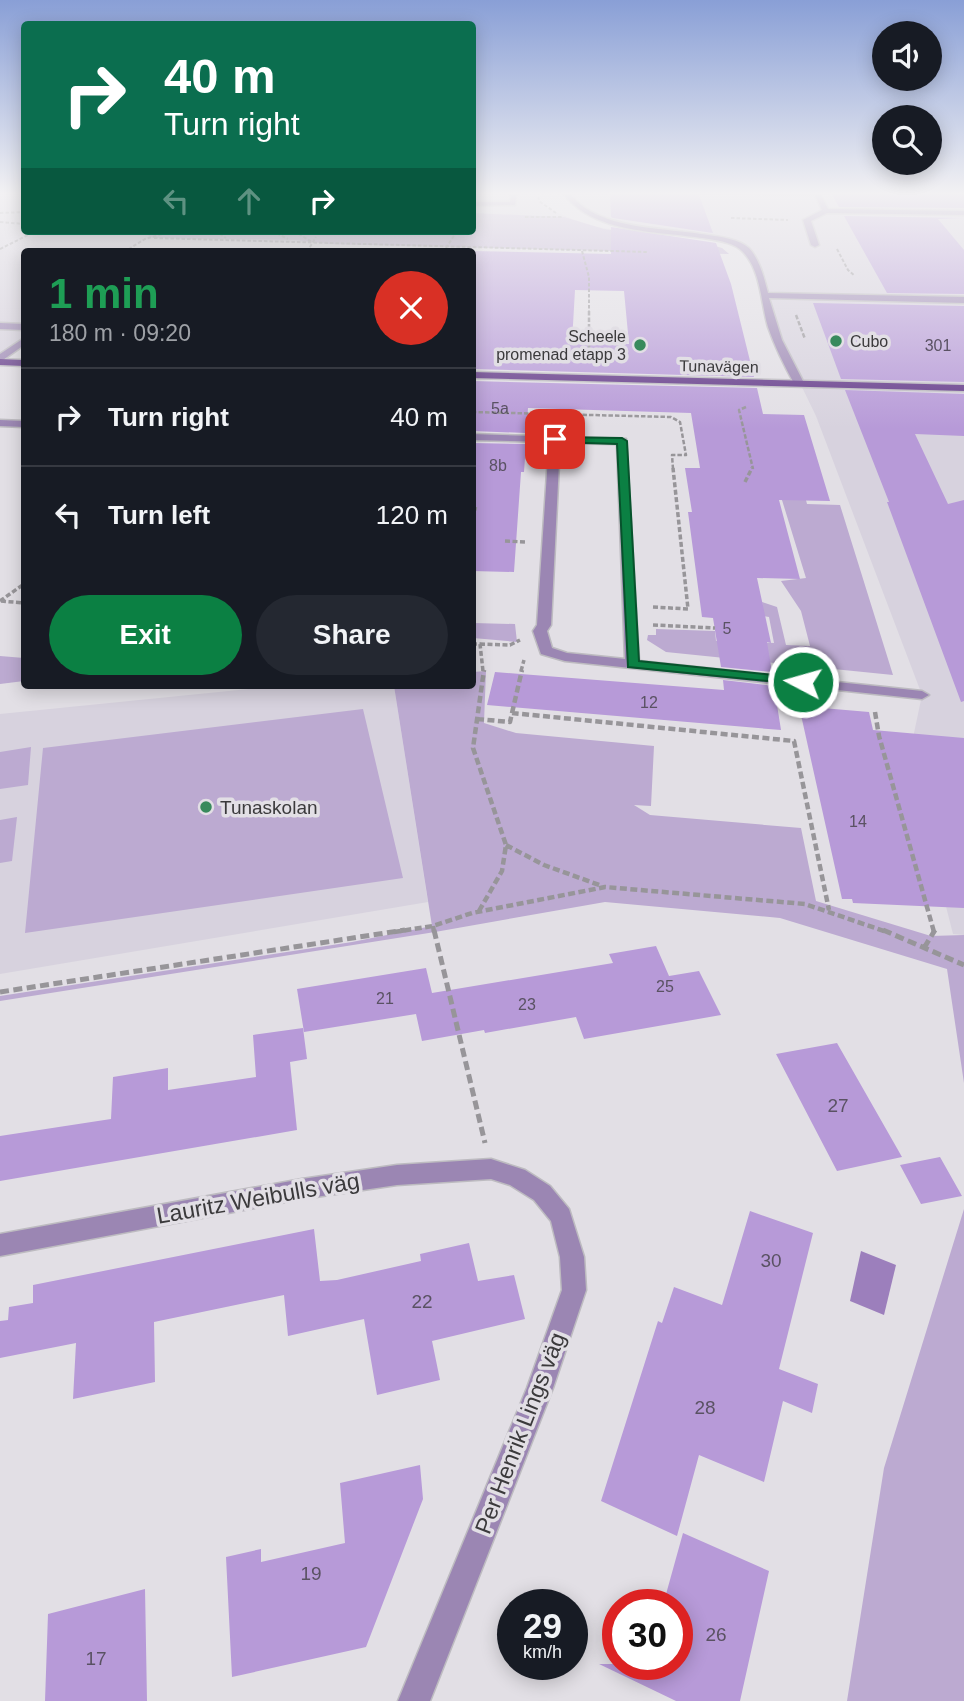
<!DOCTYPE html>
<meta charset="utf-8">
<style>
body{margin:0;font-family:Arial,sans-serif;background:#242831;color:#f1f3f6;height:100vh;display:flex;flex-direction:column;font-size:26px;white-space:nowrap}
*{box-sizing:border-box;margin:0}
p{font-size:23px;color:#9ea1a6}
.icon{flex:none;width:38px;height:38px;fill:none;stroke:currentColor;stroke-width:2;stroke-linecap:round;stroke-linejoin:round}
.map{position:relative;flex:1;overflow:hidden}
.panel{position:absolute;left:21px;top:248px;width:455px;height:441px;display:flex;flex-direction:column;background:#171b24;border-radius:7px;box-shadow:0 4px 18px #0003}
.panel>*{flex:none}
.top-card{position:absolute;left:21px;top:21px;width:455px;height:214px;border-radius:7px;box-shadow:0 4px 18px #0003;background:#0b6e4f;color:#fff;overflow:hidden}
.buttons{position:absolute;left:872px;top:21px;display:grid;gap:14px}
.buttons a{display:grid;place-items:center;width:70px;height:70px;border-radius:50%;background:#171b24;box-shadow:0 4px 18px #0003;font-size:35px}
.speed{position:absolute;left:497px;top:1589px;display:flex;gap:14px;font-size:35px;font-weight:700;text-align:center}
.speed>*{display:grid;place-content:center;width:91px;height:91px;border-radius:50%;background:#171b24;box-shadow:0 4px 18px #0003;line-height:1}
.speed small{font-size:18px;font-weight:400}
.speed .limit{border:10px solid #d22;background:#fff;color:#111}
.pin{position:absolute;display:grid;place-items:center;width:60px;height:60px;color:#fff;margin:-30px;border-radius:14px;box-shadow:0 4px 10px #0006}
.me{position:absolute;width:77px;margin:-38px;rotate:276deg;stroke-linejoin:round;filter:drop-shadow(0 0 5px #0008)}
.turn{display:flex;align-items:center;gap:24px;height:147px;padding:0 28px;font-size:32px}
.turn .icon{width:91px;height:91px;stroke-width:2.5}
.turn b{display:block;font-size:49px;line-height:60px}
.lanes{display:flex;align-items:center;height:66px;padding:0 28px;background:#0003;justify-content:center;gap:35px;direction:ltr}
.lanes .off{opacity:.35}
.round{display:grid;place-items:center;flex:none;width:74px;height:74px;border-radius:37px;background:#242831}
.headline{display:flex;align-items:center;justify-content:space-between;height:119px;padding:0 28px}
h1{font-size:42px;font-weight:600;line-height:52px;color:#1e9e55}
.cta{display:flex;gap:14px;margin-top:auto;padding:14px 28px}
.cta a{flex:1;height:80px;border-radius:42px;background:#0b8043;color:#fff;font-size:28px;font-weight:600;line-height:80px;text-align:center}
.cta a+a{background:#242831;color:#f1f3f6}
ul{padding:0;list-style:none}
li{display:flex;align-items:center;gap:21px;height:98px;padding:0 28px;border-top:2px solid #363941}
li div{flex:1}
li b{display:block;font-size:26px}
li em{font-style:normal}
.map>svg:first-child{display:block}
.built{fill:#d7d2de}
.green{fill:#bcaad1}
.water{fill:#9c7fbc}
.building{fill:#b79ad8;fill-rule:evenodd}
.lines{fill:none;stroke-linecap:round;stroke-linejoin:round}
.minor-casing{stroke:#bdbbc0;stroke-width:3}
.major-casing{stroke:#bdbbc0;stroke-width:3}
.path-far4{stroke:#979599;stroke-width:2;stroke-dasharray:3.5 2;stroke-linecap:butt}
.path-far3{stroke:#979599;stroke-width:2.5;stroke-dasharray:4.5 2;stroke-linecap:butt}
.path-far2{stroke:#979599;stroke-width:3.5;stroke-dasharray:5 2.5;stroke-linecap:butt}
.path-far1{stroke:#979599;stroke-width:4.5;stroke-dasharray:7 3.5;stroke-linecap:butt}
.path{stroke:#979599;stroke-width:5;stroke-dasharray:9 4.5;stroke-linecap:butt}
.minor{fill:#9b86b3;fill-rule:evenodd}
.major{fill:#623888;fill-rule:evenodd}
.route{fill:#0b8043;stroke:#07532c;stroke-width:2}
.poi-dot{fill:#388a5c;stroke:#e2dfe5;stroke-width:2.5}
.labels{text-anchor:middle;stroke-width:7;stroke-linejoin:round;paint-order:stroke}
.far-poi-label{font-size:16px;fill:#3b3a3c;stroke:#e2dfe5;text-anchor:end}
.number-label{font-size:16px;fill:#5a5263}
.far-street-label{font-size:16px;fill:#3b3a3c;stroke:#e2dfe5}
.poi-label{font-size:19px;fill:#3b3a3c;stroke:#e2dfe5;text-anchor:start}
.near-number-label{font-size:19px;fill:#5a5263}
.near-street-label{font-size:23px;fill:#3b3a3c;stroke:#e2dfe5}
</style>
<div class="map">
<svg width="964" height="1701" viewBox="0 0 964 1701">
<rect width="100%" height="100%" fill="#e2dfe5"/>
<!-- built -->
<path class="built" d="M0,191H24V231H472L473,191H538L537,196L546,208L587,225L722,248L729,254L154,238L145,239L124,252H24V341L8,353H0Z
M565,191H964V935L953,934L913,777L914,733L922,695L816,416L780,342L752,255L724,239L707,235L629,224L589,214L569,201Z
M278,686H394L428,902L0,974V714Z"/>
<!-- green -->
<path class="green" d="M473,213L564,217L604,229L707,244L722,248L729,254L329,244L296,240L154,238L148,236L155,231H472Z
M786,421L807,504L840,505L893,675L666,652L647,640L648,635H656V629L715,631L716,641L774,643L769,617L763,616L762,602L777,607L786,645L810,646L801,611L781,581L806,578L778,487Z
M473,623L515,624L517,642L473,638Z
M0,656L24,658V681L0,684Z
M486,671L484,723L516,733L654,746L651,806L634,805L650,815L801,828L816,901L931,936L964,935V1083L947,969L780,918L605,902L435,932L0,1001V996L352,942L432,926L394,686H472L473,672Z
M363,709L403,878L25,933L43,748Z
M31,747L28,785L0,789V752Z
M17,817L12,861L0,863V820Z
M964,1209V1701H847L884,1468Z"/>
<!-- water -->
<path class="water" d="M861,1251L896,1265L884,1315L850,1301Z"/>
<!-- building -->
<path class="building" d="M830,191H964V208L839,207Z
M610,194L699,195L713,233L613,218L611,217Z
M844,216L964,218L938,219L964,250V294L887,293Z
M611,227L716,243L731,284L754,377L472,369V251L611,254ZM575,290L624,291L629,344L572,342Z
M813,303L964,306V382L841,379Z
M472,381L757,388L763,414L804,415L830,501L779,500L800,579L757,578L771,643L767,642L772,672L721,667L713,618L702,617L688,512H692L685,468H700L691,413L528,408L526,433L472,431Z
M845,390L964,394V436L915,434L948,504L964,500V701L961,702L887,502H889Z
M472,443L526,444L524,472H521L514,572L472,571Z
M495,672L724,690L723,680L774,686L781,730L487,705Z
M799,706L869,712L873,730L964,738V908L853,903L852,899H842Z
M656,946L669,976L699,971L721,1015L584,1039L576,1017L485,1033L484,1030L422,1041L416,1014L304,1032L297,989L426,968L432,993L613,963L609,954Z
M303,1028L307,1059L290,1062L297,1130L0,1181V1136L111,1119L113,1077L168,1068V1090L256,1077L253,1035Z
M837,1043L902,1157L837,1171L776,1054Z
M940,1157L962,1196L921,1204L900,1165Z
M750,1211L813,1233L779,1369L818,1384L812,1413L783,1401L764,1482L699,1455L677,1536L601,1501L658,1321L662,1323L674,1287L722,1305Z
M314,1229L320,1281L337,1280L421,1261L420,1254L469,1243L478,1281L514,1275L525,1319L432,1341L440,1380L377,1395L364,1319L288,1336L284,1295L154,1322L155,1382L73,1399L76,1343L0,1358V1321L8,1320L9,1307L33,1303V1285Z
M420,1465L423,1499L366,1647L232,1677L226,1557L261,1549V1562L345,1543L340,1483Z
M683,1533L769,1571L740,1701H676L599,1664H677V1605H663Z
M145,1589L147,1701H45L48,1614Z"/>
<g class="lines">
<defs>
<path id="minor" d="M511,191H517L515,205L472,206V202H510Z
M562,191H568C595,231 664,227 708,235C721,237 739,239 749,248C760,260 764,278 768,293L964,297V303L769,298L782,340L804,383L795,385C785,367 775,347 768,327C761,304 761,270 743,252C735,243 720,241 709,239C662,231 590,235 562,191Z
M600,191H819L828,209L964,211V215L827,213L811,221L819,245L815,247L811,245L803,220L822,210L815,195Z
M0,323L24,324V330L0,329Z
M24,338V345L0,362V354Z
M0,420L24,421V427L0,426Z
M472,434L626,439L639,661L922,691L929,695L922,699L565,661L541,654L533,631L537,625L549,442L472,440ZM560,443L617,444L625,659L567,653L552,648L547,631L551,625Z
M491,1159L525,1170L550,1186L569,1209L584,1257L586,1290L553,1388L430,1701H398L527,1388L562,1290L560,1257L551,1221L534,1200L510,1185L491,1179L397,1185L302,1199L0,1256V1234L302,1179L397,1165Z"/>
<path id="major" d="M0,359L24,360V366L0,365Z
M472,372L964,385V391L472,378Z"/>
</defs>
<!-- minor casing -->
<use href="#minor" class="minor-casing"/>
<!-- major casing -->
<use href="#major" class="major-casing"/>
<!-- path-far4 -->
<path class="path-far4" d="M538,191L539,201L556,213
M0,213L24,212
M525,217H562
M731,218L788,220
M0,222L24,224
M215,231L226,238
M272,231L288,239
M294,231L312,242
M154,238L647,252
M446,248L457,231
M0,249L36,231
M837,249L848,270L855,276
M582,251L589,277V313
M124,252L145,239L173,231
M307,252L316,237"/>
<!-- path-far3 -->
<path class="path-far3" d="M589,311V358
M796,315L805,339
M746,407L739,410L753,469
M472,412L671,417L680,422L686,455H672L673,469"/>
<!-- path-far2 -->
<path class="path-far2" d="M745,482L752,468
M472,508L477,509
M505,541L525,542
M0,601L24,584
M1,601L24,603
M653,607L688,609L673,468
M653,625L715,628
M472,644H480L483,671
M480,644L510,645L520,640
M521,671L524,660"/>
<!-- path-far1 -->
<path class="path-far1" d="M875,712L879,736L934,932
M512,713L522,670
M477,719L510,722L512,713L794,741L829,910
M506,845L544,865L602,886
M479,911L502,871L506,845L473,748L484,670
M433,926L434,932
M394,932L433,926L472,913L605,887L805,904L887,932"/>
<!-- path -->
<path class="path" d="M434,930L485,1143
M883,930L964,965
M924,948L935,930
M0,992L405,930"/>
<!-- minor -->
<use href="#minor" class="minor"/>
<!-- major -->
<use href="#major" class="major"/>
</g>
<!-- sky -->
<linearGradient id="sky" x2="0" y2="1"><stop stop-color="#899fd6"/><stop offset="0.45" stop-color="#f2f1f3"/><stop offset="1" stop-color="#f2f1f3" stop-opacity="0"/></linearGradient>
<rect width="964" height="429" fill="url(#sky)"/>
<!-- route -->
<path class="route" d="M552,437L622,438L627,441L639,661L803,678L807,679V685L628,667L617,444L555,442L552,441Z"/>
<!-- markers -->
<g class="poi-dot">
<circle cx="836" cy="341" r="7"/>
<circle cx="640" cy="345" r="7"/>
<circle cx="206" cy="807" r="7"/>
</g>
<g class="labels">
<!-- far-poi labels -->
<g class="far-poi-label">
<text x="626" y="342">Scheele<tspan x="626" dy="18">promenad etapp 3</tspan></text>
<text x="850" y="347" text-anchor="start">Cubo</text>
</g>
<!-- number labels -->
<g class="number-label">
<text x="938" y="351">301</text>
<text x="500" y="414">5a</text>
<text x="498" y="471">8b</text>
<text x="727" y="634">5</text>
<text x="649" y="708">12</text>
<text x="858" y="827">14</text>
<text x="665" y="992">25</text>
<text x="385" y="1004">21</text>
<text x="527" y="1010">23</text>
</g>
<!-- far-street labels -->
<g class="far-street-label">
<text transform="translate(719 366) rotate(1)" y="6">Tunavägen</text>
</g>
<!-- poi labels -->
<g class="poi-label">
<text x="220" y="814">Tunaskolan</text>
</g>
<!-- near-number labels -->
<g class="near-number-label">
<text x="838" y="1112">27</text>
<text x="771" y="1267">30</text>
<text x="422" y="1308">22</text>
<text x="705" y="1414">28</text>
<text x="311" y="1580">19</text>
<text x="716" y="1641">26</text>
<text x="96" y="1665">17</text>
</g>
<!-- near-street labels -->
<g class="near-street-label">
<text transform="translate(258 1198) rotate(-10)" y="8">Lauritz Weibulls väg</text>
<text transform="translate(520 1433) rotate(-69)" y="8">Per Henrik Lings väg</text>
</g>
</g>
</svg>
<div class="buttons">
<a><svg class="icon" aria-label="sound" viewBox="0 0 24 24"><path d="M4 9h4l5-4v14l-5-4H4zM17 9q2 3 0 6"/></svg></a>
<a><svg class="icon" aria-label="search" viewBox="0 0 24 24"><circle cx="10" cy="10" r="6"/><path d="M15 15l6 6"/></svg></a>
</div>
<div class="speed"><div>29<small>km/h</small></div><div class="limit">30</div></div>
<div class="pin" style="left:555px;top:439px;background:#d93025"><svg class="icon" aria-label="arrive" viewBox="0 0 24 24"><path d="M6 21V4h12l-3 4 3 4H6"/></svg></div>
<svg class="me" style="left:803px;top:682px" viewBox="-20 -20 40 40"><circle r="17" fill="#0b8043" stroke="#fff" stroke-width="3"/><path d="M0-11L8 9 0 5-8 9z" fill="#fff"/></svg>
<div class="top-card">
<div class="turn"><svg class="icon" aria-label="right" viewBox="0 0 24 24"><path d="M7 20v-9h11M14 6l5 5-5 5"/></svg><div><b>40 m</b>Turn right</div></div>
<div class="lanes"><svg class="icon off" aria-label="left" viewBox="0 0 24 24"><path d="M17 20v-9H6M10 6l-5 5 5 5"/></svg><svg class="icon off" aria-label="ahead" viewBox="0 0 24 24"><path d="M12 20V5M6 11l6-6 6 6"/></svg><svg class="icon" aria-label="right" viewBox="0 0 24 24"><path d="M7 20v-9h11M14 6l5 5-5 5"/></svg></div>
</div>
<section class="panel">
<div class="headline"><div><h1>1 min</h1><p>180 m · 09:20</p></div><a class="round" style="background:#d93025;color:#fff"><svg class="icon" aria-label="close" viewBox="0 0 24 24"><path d="M6 6l12 12M18 6L6 18"/></svg></a></div>
<ul>
<li><svg class="icon" aria-label="right" viewBox="0 0 24 24"><path d="M7 20v-9h11M14 6l5 5-5 5"/></svg><div><b>Turn right</b></div><em>40 m</em></li>
<li><svg class="icon" aria-label="left" viewBox="0 0 24 24"><path d="M17 20v-9H6M10 6l-5 5 5 5"/></svg><div><b>Turn left</b></div><em>120 m</em></li>
</ul>
<div class="cta"><a>Exit</a><a>Share</a></div>
</section>
</div>
